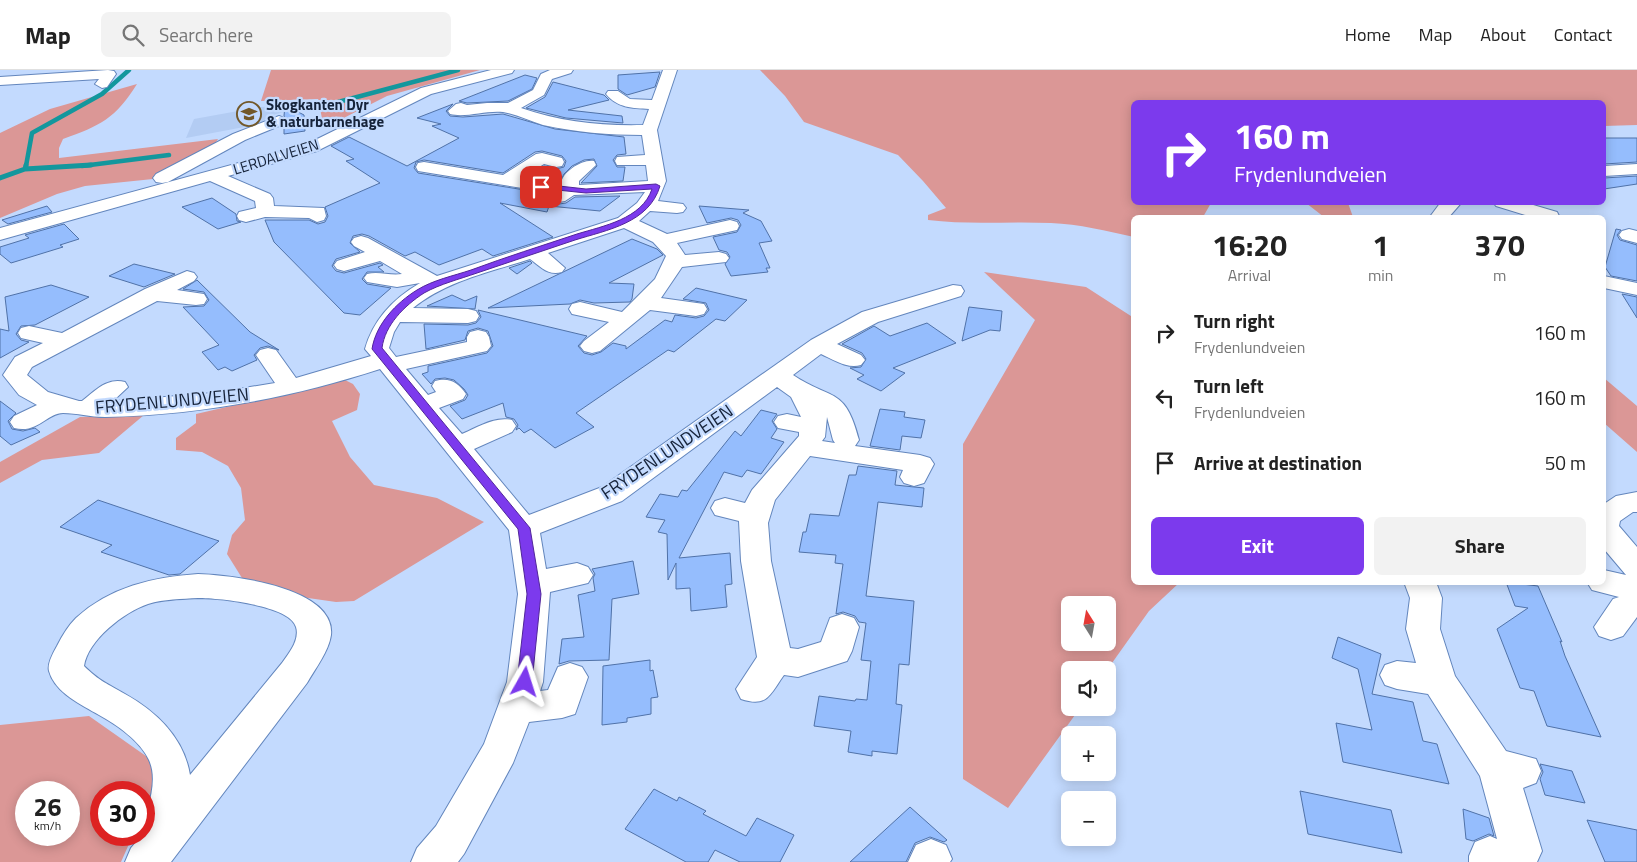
<!DOCTYPE html>
<meta charset="utf-8">
<style>
body{margin:0;font-family:"Titillium Web",sans-serif;background:#f2f2f2;color:#222;height:100vh;display:flex;flex-direction:column;font-size:19px;white-space:nowrap}
*{box-sizing:border-box;margin:0}
p{font-size:16px;color:#767676}
.icon{flex:none;width:28px;height:28px;fill:none;stroke:currentColor;stroke-width:2;stroke-linecap:round;stroke-linejoin:round}
.map{position:relative;flex:1;overflow:hidden}
.drawer{position:absolute;left:1131px;top:145px;width:475px;height:370px;display:flex;flex-direction:column;background:#fff;border-radius:8px;box-shadow:0 2px 12px #0003}
.drawer>*{flex:none}
.hud{position:absolute;left:1131px;top:30px;width:475px;height:105px;border-radius:8px;box-shadow:0 2px 12px #0003;background:#7c3aed;color:#fff;overflow:hidden}
.needle{width:32px;rotate:349deg}
.tools{position:absolute;left:1061px;top:526px;display:grid;gap:10px}
.tools a{display:grid;place-items:center;width:55px;height:55px;border-radius:8px;background:#fff;box-shadow:0 2px 12px #0003;font-size:25px}
.speed{position:absolute;left:15px;top:711px;display:flex;gap:10px;font-size:25px;font-weight:700;text-align:center}
.speed>*{display:grid;place-content:center;width:65px;height:65px;border-radius:50%;background:#fff;box-shadow:0 2px 12px #0003;line-height:1}
.speed small{font-size:12px;font-weight:400}
.speed .limit{border:8px solid #d22;background:#fff;color:#111}
.pin{position:absolute;display:grid;place-items:center;width:42px;height:42px;color:#fff;margin:-21px;border-radius:10px;box-shadow:0 2px 8px #0006}
.me{position:absolute;width:55px;margin:-28px;rotate:6deg;stroke-linejoin:round;filter:drop-shadow(0 0 4px #0008)}
.turn{display:flex;align-items:center;gap:18px;height:105px;padding:0 20px;font-size:22px}
.turn .icon{width:65px;height:65px;stroke-width:2.5}
.turn b{display:block;font-size:35px;line-height:42px}
.eta{display:flex;justify-content:space-evenly;align-items:center;height:85px;text-align:center}
.eta b{font-size:30px;font-weight:700;line-height:35px}
.primary-button{display:flex;gap:10px;margin-top:auto;padding:10px 20px}
.primary-button a{flex:1;height:58px;border-radius:8px;background:#7c3aed;color:#fff;font-size:20px;font-weight:700;line-height:58px;text-align:center}
.primary-button a+a{background:#f2f2f2;color:#222}
ul{padding:0;list-style:none}
li{display:flex;align-items:center;gap:15px;height:65px;padding:0 20px}
li div{flex:1}
li b{display:block;font-size:19px}
li em{font-style:normal}
header{display:flex;align-items:center;gap:30px;box-sizing:border-box;height:70px;padding:0 25px;background:#fff;border-bottom:1px solid #e0e0e0}
header strong{font-size:24px}
nav{display:flex;gap:28px;margin-inline-start:auto;font-size:18px}
.search{width:350px;height:45px;background:#f2f2f2;display:flex;align-items:center;gap:12px;box-sizing:border-box;padding:0 18px;border-radius:8px;color:#767676;font-size:19px}
.map>svg:first-child{display:block}
.built{fill:#b3ccf3}
.green{fill:#db9796;fill-rule:evenodd}
.lines{fill:none;stroke-linecap:round;stroke-linejoin:round}
.stream-far1{stroke:#13979d;stroke-width:4.5}
.stream{stroke:#13979d;stroke-width:5}
.building{fill:#95bdfd;stroke:#5072a8}
.minor-casing{stroke:#6386bd;stroke-width:2}
.minor{fill:#fff;fill-rule:evenodd}
.route{fill:#7c3aed;stroke:#51269a}
.labels{text-anchor:middle;stroke-width:4.5;stroke-linejoin:round;paint-order:stroke}
.far-poi-label{font-size:15px;font-weight:bold;fill:#16233a;stroke:#c3dafe;text-anchor:start}
.far-street-label{font-size:15px;fill:#16233a;stroke:#c3dafe}
.street-label{font-size:18px;fill:#16233a;stroke:#c3dafe}
</style>
<header>
<strong>Map</strong>
<div class="search"><svg class="icon" aria-label="search" viewBox="0 0 24 24"><circle cx="10" cy="10" r="6"/><path d="M15 15l6 6"/></svg>Search here</div>
<nav><a>Home</a><a>Map</a><a>About</a><a>Contact</a></nav>
</header>
<div class="map">
<svg width="1637" height="792" viewBox="0 0 1637 792">
<rect width="100%" height="100%" fill="#c3dafe"/>
<!-- built -->
<path class="built" d="M286,36L284,42L269,46L260,54L186,68L194,49L260,37Z"/>
<!-- green -->
<path class="green" d="M271,0H480L387,26L324,58L318,29L261,31Z
M760,0H1637V55L1604,56V32H1134V132L1211,133L1203,147L1134,148V167C1107,161 1079,154 1051,153C1010,151 969,155 928,150V145L946,138L923,111L898,85L804,52L785,26Z
M137,14C116,48 100,56 63,69L59,78V88L218,69L212,78L153,109L85,116L57,124L0,148V63L50,39Z
M1306,133H1348L1353,147H1324Z
M984,202L1086,217L1134,248V512L1179,513L1149,541L1107,600H1070V638H1080L1008,738L963,709V374L1035,250ZM1070,535H1108V572H1070Z
M1604,308L1637,336V382L1604,353Z
M345,310L353,314L360,324L357,340L332,351L350,387L374,415L437,428L484,452L354,531L336,532L280,524L242,508L227,484L232,465L245,450L241,418L228,396L202,382L176,380V368L196,353V344Z
M144,345L99,383L42,390L0,413V392L80,347Z
M89,646L163,698L144,740V722H101V765H133L121,792H0V655ZM26,722H69V765H26Z"/>
<g class="lines">
<!-- stream-far1 -->
<path class="stream-far1" d="M327,35L458,0
M26,96L32,63L102,24L129,0
M82,96L169,85"/>
<!-- stream -->
<path class="stream" d="M25,99L26,95
M0,108L25,99L91,95"/>
</g>
<!-- building -->
<path class="building" d="M660,2L655,17L627,25L618,19V5Z
M525,5L537,8L532,19L508,31L467,33L459,31Z
M553,12L604,25L609,30L568,40L622,46L623,53L566,48L526,38L545,27Z
M453,34L446,41L450,46L463,47L503,44L555,59L624,67L626,84L617,85L613,90L617,97H625L623,111L581,113L597,96L594,89L584,90L572,96L564,104L560,112L527,107L544,96L556,99L564,97L566,91L562,86L542,81L535,82L503,103L424,90L416,92L414,98L418,103L550,124L548,127L552,132L559,134L566,133L575,127L620,126L600,141L549,136L547,142L500,133L553,167L493,186L482,179L439,195L415,182L405,186L369,166L362,164L353,166L350,173L360,182L336,189L332,196L336,201L344,203L380,193L383,195L378,197L384,202H367L362,209L367,214L391,218L360,245L344,243L274,172L265,150H309L318,154L325,152L328,146L325,137L380,113L346,91L354,89L331,76L349,67L407,96L459,68L432,56L441,54L417,48Z
M285,35L304,45L305,61L284,64V56L289,51L284,46Z
M1604,68H1637V92L1604,94Z
M1637,106V114L1604,119V108Z
M212,128L236,144L237,151L241,152L218,159L182,137Z
M47,136L52,142L8,154L2,150Z
M699,136L749,140L743,143L761,151L772,171L759,173L770,198H766L768,202L731,206L725,194L730,187L727,182L719,180L713,167L737,162L741,155L738,150L731,148L707,153Z
M64,154L79,169L60,175L63,177L11,193L0,184V177L29,168L25,165Z
M1616,159L1621,160L1617,165L1620,170L1637,175V211L1611,206L1605,197Z
M632,169L657,179L663,185L609,213L634,214L632,229L630,232L594,233L580,230L570,234L488,238Z
M530,191L532,193L517,204L509,198Z
M134,194L175,204L144,217L109,206Z
M197,210L250,262L279,280L268,276L260,278L254,285L257,290L232,301L225,297L218,300L202,282L219,275L183,237L204,236L209,230L204,222L183,219Z
M51,215L89,227L35,255L21,256L16,264L21,270L29,272L0,288V259L9,261L5,227Z
M696,218L747,230L725,251L716,249L674,282L668,280L576,343L594,357L555,378L531,359L524,363L519,358L516,360L518,355L514,349L506,347L503,333L462,349L450,336L465,330L468,325L464,319L454,310L445,308L435,309L431,314L422,304L428,302V296L487,283L493,276L488,261L478,258L468,261L465,270L426,279L424,254L468,255L476,253L481,247L478,240L587,266L578,276L584,283L592,285L601,282L613,273L626,276V279L665,250L672,252L675,245L696,248L704,246L709,240L706,233L683,229Z
M1622,224L1637,227V248Z
M452,225L465,231L477,226L475,239L427,236Z
M969,237L1002,241L1000,261L990,260L962,271Z
M927,253L956,273L893,298L905,303L881,321L857,309L864,305L850,298L861,297L866,289L862,283L842,274L874,256L890,266Z
M0,331L16,343L8,351L12,359L23,361L35,358L40,362L11,375L0,366Z
M880,339L905,342L904,347L925,350L921,368L902,366L900,380L870,376Z
M761,340L777,344L772,351L777,359L771,368L784,372L761,404L747,400L742,407L724,402L679,488L730,483L732,514L725,515L727,537L691,541L690,518L676,519V493L668,510L667,464L658,462L665,450L646,447L660,424L678,427L682,420L687,421L735,361L741,366Z
M858,396L897,401L895,415L924,418L922,437L878,432L866,526L914,531L909,595L899,594L896,634L902,635L897,684L872,681V686L848,682L851,661L814,656L819,626L855,631L856,629L867,630L871,591L861,590L866,553L859,552L855,546L843,542L836,544L843,494L835,493L836,485L799,482L803,462H806L810,444L839,446L849,405H856Z
M98,430L219,471L180,504L169,505L101,482L112,475L60,457Z
M633,491L639,524L612,529L609,590L569,591L559,594L562,569L584,567L578,525L595,521L593,508L595,504L592,499Z
M1506,512L1538,516L1562,572L1560,571L1565,586L1601,667L1547,656L1534,621L1520,618L1497,559L1528,538L1515,536Z
M1338,567L1381,584L1372,624L1413,632L1423,671L1437,674L1449,714L1343,692L1336,653L1372,660L1358,599L1332,588Z
M650,590V601L653,600L658,627L651,628V644L627,648V652L602,655L603,596Z
M1540,694L1572,701L1585,733L1545,725L1540,709L1543,702Z
M654,719L677,731L679,727L706,741L703,744L746,766L757,748L794,765L780,792H740L715,780L708,792H686L625,759Z
M1300,721L1391,740L1402,783L1308,764Z
M910,737L947,770L944,772L930,767L915,773L906,792H850Z
M1463,739L1489,748L1494,766L1489,764L1473,771L1466,769Z
M1587,750L1637,760V792H1605Z"/>
<g class="lines">
<defs>
<path id="minor" d="M108,0L114,1L116,4L107,17L102,18L95,14L99,9L0,15V7Z
M491,0H514L512,3L431,24L317,81L228,106L270,124L273,128L274,136L324,138L326,146L324,150L317,152L309,148L265,147L246,152L239,150L237,146L239,142L256,138L255,131L210,111L0,170V158L305,75L421,18Z
M550,0H573L571,3L552,9L544,25L521,38C561,52 601,56 643,55L649,39C633,38 617,38 606,24L608,21H618L630,29L652,30L663,0H677L657,60L666,111L658,131L683,134L686,138L683,142L677,143L650,141L639,151L667,164L730,150L737,152L739,156L737,160L677,173L685,185L719,182L726,184L729,188L726,192L682,197L661,228L704,234L707,239L704,244L696,246L650,240L600,281L592,283L584,281L580,276L584,271L609,252L572,244L569,239L572,234L580,232L622,242L655,209L666,186L653,172L624,158L548,183L565,198L562,202C548,206 541,197 530,189C490,202 446,211 413,238L468,239L476,241L479,246L476,251L468,253L400,252L394,262L389,278L396,287L467,272V267L470,262L478,260L486,262L489,267L491,276L487,281L406,299L428,325L436,322L432,316L435,311C449,307 458,312 466,324L463,329L439,338L462,364C478,357 495,346 512,350L516,356L512,362L474,379L529,445L602,417L811,270L862,242L953,215L961,216L964,221L961,226L878,252L837,274L861,285L865,290L861,295C847,299 834,290 821,284L793,305C832,331 845,316 859,370L855,376L920,385L930,388L934,394L924,413L914,416L904,413L900,407L903,400L810,386L775,430L768,453L771,491L790,578L798,579L821,572L830,548L842,544L854,548L859,557L852,581L847,591L798,607L784,605C770,624 768,638 741,629L736,619L757,587L741,491L739,451L715,445L711,438L715,431L725,428L745,433L752,420L799,366V362L778,358L774,352L778,346L787,344L801,347L791,327L777,317L622,431L540,463L546,499L577,493L588,497L593,505L588,513L550,522L543,612L540,621L548,620L558,597L570,593L582,597L588,607L575,644L562,648L529,652L513,693L464,784L458,792H411L417,778L436,756L484,674L507,612L518,524L509,460L380,299C291,328 199,345 105,347C90,347 77,343 63,343C47,343 38,364 14,358L10,352L14,346L37,335L19,325L3,305L15,287L43,273L21,268L18,263L21,258L29,256L62,263L145,219L187,201L194,203L197,207L194,211L177,220L204,224L207,229L204,234L196,235L157,231L32,297L27,305L48,322L79,331H82C95,321 107,307 125,312L128,317L113,331H116L214,323L275,313L256,285L260,280L268,278L276,280L296,308L371,286L365,279C373,250 394,228 420,213L397,217L367,212L364,208L367,204C379,201 390,206 402,204L380,191L344,201L337,199L334,195L337,191L365,182L354,176L351,172L354,168L361,166L368,168L437,206L618,148L637,133L645,122L574,125L565,131L559,132L553,131L550,127L553,123L418,101L416,97L418,93L424,92L503,105L536,84L542,83L562,88L564,92L562,96L556,97L544,94L522,108L561,114C562,102 582,89 594,91L596,95L579,111V115L648,111L646,95H617L615,91L617,87L645,85L642,65C609,65 575,62 543,55C530,51 516,44 503,42C486,40 466,48 450,44L448,41L456,34L461,33L467,35L487,33H508L533,20L541,4ZM827,347L833,370L835,373L822,371L825,367Z
M279,46L284,48L287,51L284,54L245,70L168,112L162,113L156,112L153,108L156,104L233,64Z
M1637,94V104L1604,106V96Z
M1441,132H1462L1448,148H1429Z
M1493,132H1523L1557,142L1559,146L1535,148L1496,136Z
M1629,159L1637,161V173L1622,169L1619,165L1622,161Z
M1604,206L1637,213V225L1604,218Z
M1637,422V442H1633L1620,451L1619,456L1637,477V547L1623,566L1611,570L1599,566L1594,557L1613,529L1619,527L1592,520L1587,512H1604V500L1626,505L1604,479V434L1616,426Z
M198,504C231,505 336,517 331,565C329,581 315,599 307,613L171,792H125L131,778L142,765H144C144,741 160,714 149,690C140,671 117,655 99,645C82,635 55,623 49,601C47,594 53,583 57,576C62,566 68,556 76,548C110,517 153,507 198,504ZM198,528C218,528 290,535 296,557C300,570 289,583 282,593L190,705C184,668 157,642 125,624C108,614 99,611 84,596C88,570 124,542 148,534C164,529 182,529 198,528Z
M1404,512H1436L1442,528L1440,559L1455,606L1506,681L1536,689L1541,701L1536,713L1523,718L1542,781L1537,792H1469V786L1475,772L1490,766L1497,769L1480,706L1428,624L1397,619L1385,615L1380,605L1385,595L1397,591L1416,593L1406,559L1410,528Z
M931,769L946,775L952,789L950,792H908L916,775Z"/>
</defs>
<!-- minor casing -->
<use href="#minor" class="minor-casing"/>
<!-- minor -->
<use href="#minor" class="minor"/>
</g>
<!-- route -->
<path class="route" d="M541,114L586,119L656,114L660,116C649,153 607,160 575,170C542,181 510,192 477,203C460,209 440,214 424,223C404,236 385,255 382,278L530,458L541,524L532,612L530,616L525,618L520,616L517,612L527,524L518,459L372,279C376,254 396,233 417,220C433,210 453,206 471,200C506,187 541,176 577,164C603,156 642,149 652,119L586,123L538,118V115Z"/>
<!-- icons -->
<defs>
<symbol id="school-ring" viewBox="-11 -11 22 22"><circle r="9.5" fill="#c3dafe" stroke="#725829" stroke-width="1.5"/><path d="M0-5L7-2L0 1L-7-2ZM-4 1L0 2.5L4 1V4Q0 6-4 4Z" fill="#725829"/></symbol>
</defs>
<g fill-rule="evenodd">
<use href="#school-ring" x="235" y="30" width="28" height="28"/>
</g>
<g class="labels">
<!-- far-poi labels -->
<g class="far-poi-label">
<text x="266" y="40">Skogkanten Dyr<tspan x="266" dy="17">&amp; naturbarnehage</tspan></text>
</g>
<!-- far-street labels -->
<g class="far-street-label">
<text transform="translate(276 87) rotate(-17)" y="5">LERDALVEIEN</text>
</g>
<!-- street labels -->
<g class="street-label">
<text transform="translate(172 331) rotate(-5)" y="6">FRYDENLUNDVEIEN</text>
<text transform="translate(667 382) rotate(-34)" y="6">FRYDENLUNDVEIEN</text>
</g>
</g>
</svg>
<div class="tools">
<a><svg class="needle" viewBox="-14 -14 28 28"><path d="M0-13l5 13h-10z" fill="#e53935"/><path d="M0 13l5-13h-10z" fill="#767676"/></svg></a>
<a><svg class="icon" aria-label="sound" viewBox="0 0 24 24"><path d="M4 9h4l5-4v14l-5-4H4zM17 9q2 3 0 6"/></svg></a>
<a>+</a>
<a>−</a>
</div>
<div class="speed"><div>26<small>km/h</small></div><div class="limit">30</div></div>
<div class="pin" style="left:541px;top:117px;background:#d93025"><svg class="icon" aria-label="arrive" viewBox="0 0 24 24"><path d="M6 21V4h12l-3 4 3 4H6"/></svg></div>
<svg class="me" style="left:525px;top:612px" viewBox="-20 -20 40 40"><path d="M0-17L14 15 0 8-14 15z" fill="#7c3aed" stroke="#fff" stroke-width="4"/></svg>
<div class="hud">
<div class="turn"><svg class="icon" aria-label="right" viewBox="0 0 24 24"><path d="M7 20v-9h11M14 6l5 5-5 5"/></svg><div><b>160 m</b>Frydenlundveien</div></div>
</div>
<section class="drawer">
<div class="eta">
<div><b>16:20</b><p>Arrival</p></div>
<div><b>1</b><p>min</p></div>
<div><b>370</b><p>m</p></div>
</div>
<ul>
<li><svg class="icon" aria-label="right" viewBox="0 0 24 24"><path d="M7 20v-9h11M14 6l5 5-5 5"/></svg><div><b>Turn right</b><p>Frydenlundveien</p></div><em>160 m</em></li>
<li><svg class="icon" aria-label="left" viewBox="0 0 24 24"><path d="M17 20v-9H6M10 6l-5 5 5 5"/></svg><div><b>Turn left</b><p>Frydenlundveien</p></div><em>160 m</em></li>
<li><svg class="icon" aria-label="arrive" viewBox="0 0 24 24"><path d="M6 21V4h12l-3 4 3 4H6"/></svg><div><b>Arrive at destination</b></div><em>50 m</em></li>
</ul>
<div class="primary-button"><a>Exit</a><a>Share</a></div>
</section>
</div>
